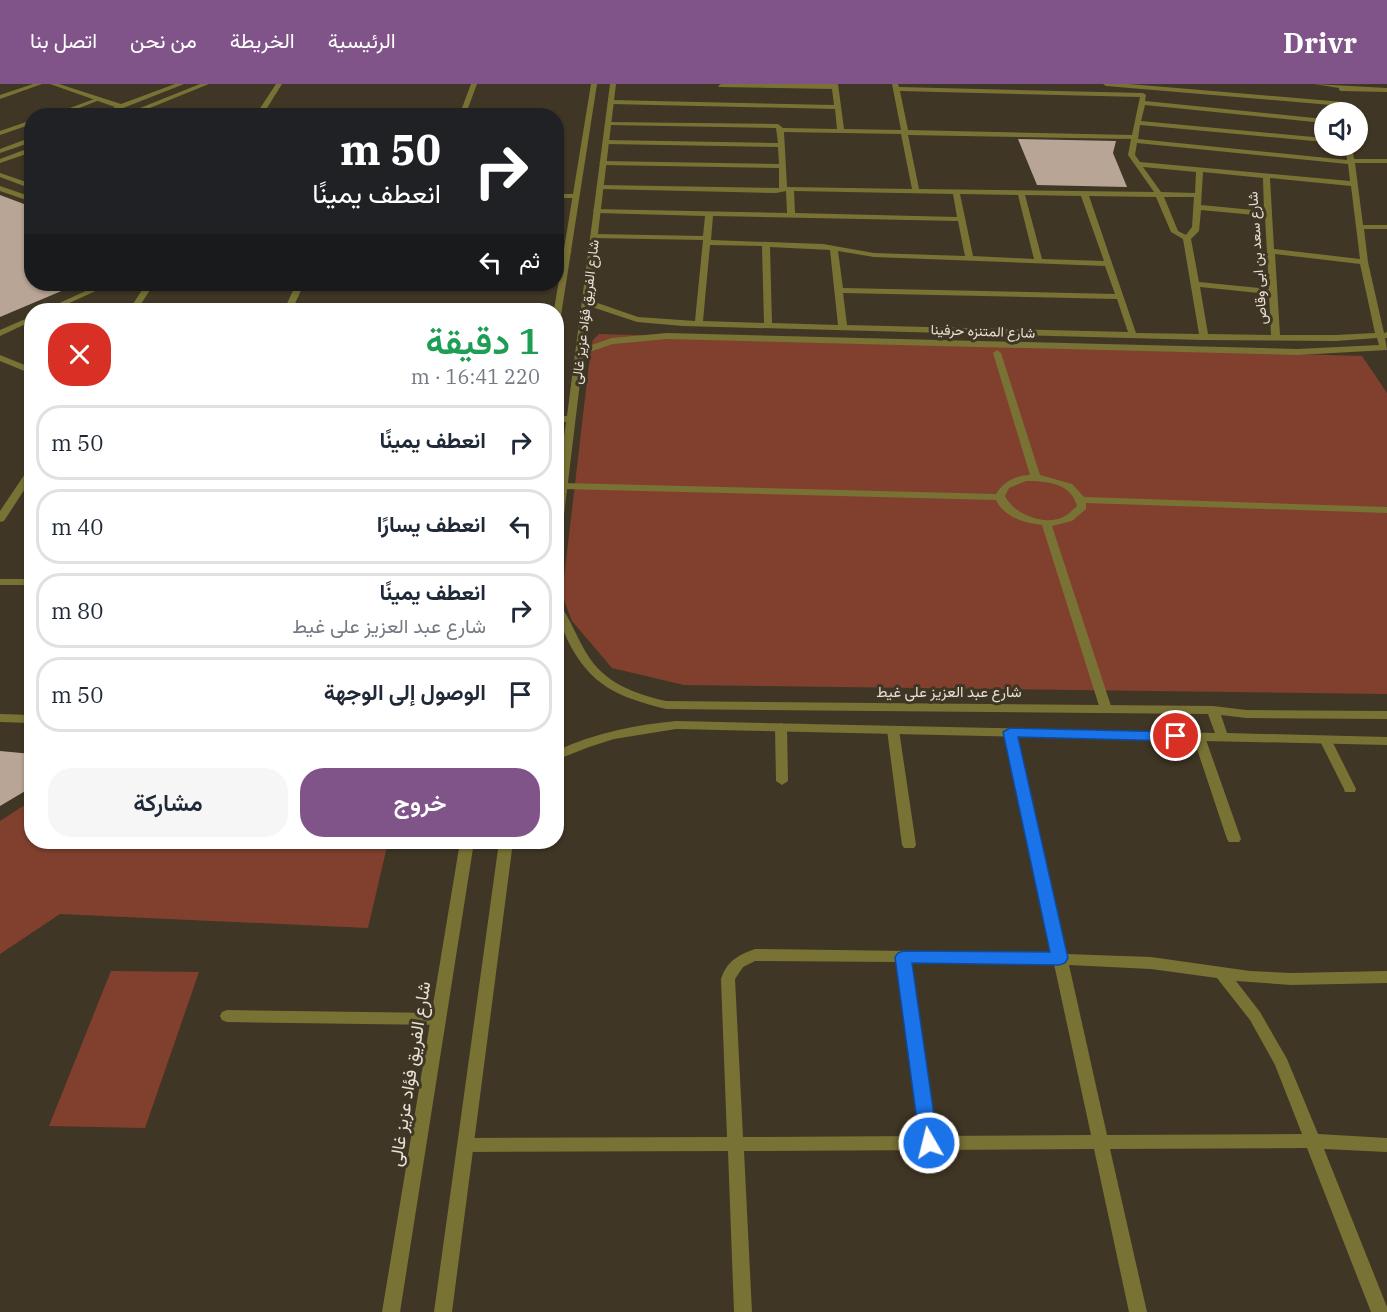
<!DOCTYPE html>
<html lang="ar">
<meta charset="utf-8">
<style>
body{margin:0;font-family:"IBM Plex Serif",Vazirmatn,serif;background:#f6f6f7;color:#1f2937;direction:rtl;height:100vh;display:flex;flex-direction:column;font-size:22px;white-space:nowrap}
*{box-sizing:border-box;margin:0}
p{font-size:20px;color:#747a83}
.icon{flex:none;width:33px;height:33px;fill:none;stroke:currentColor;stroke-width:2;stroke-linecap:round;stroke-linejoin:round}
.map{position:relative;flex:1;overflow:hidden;direction:ltr}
.drawer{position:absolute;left:24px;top:219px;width:540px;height:546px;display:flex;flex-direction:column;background:#fff;border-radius:24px;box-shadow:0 2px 4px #0004;direction:rtl}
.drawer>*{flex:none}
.guide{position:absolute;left:24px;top:24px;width:540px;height:183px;border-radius:24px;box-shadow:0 2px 4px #0004;direction:rtl;background:#202124;color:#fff;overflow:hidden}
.fabs{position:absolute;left:1314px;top:18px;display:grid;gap:12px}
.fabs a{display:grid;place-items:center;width:54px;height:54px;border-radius:50%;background:#fff;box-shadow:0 2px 4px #0004;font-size:30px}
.pin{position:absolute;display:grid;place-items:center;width:51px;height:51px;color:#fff;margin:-26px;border:3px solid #fff;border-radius:50%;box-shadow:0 2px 6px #0007}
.me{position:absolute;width:66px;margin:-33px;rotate:352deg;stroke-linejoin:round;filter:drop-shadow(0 0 4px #0008)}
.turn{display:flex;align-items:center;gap:21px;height:126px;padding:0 24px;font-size:27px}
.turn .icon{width:78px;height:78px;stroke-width:2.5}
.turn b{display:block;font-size:42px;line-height:51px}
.then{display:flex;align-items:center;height:57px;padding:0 24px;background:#0003;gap:12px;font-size:22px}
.round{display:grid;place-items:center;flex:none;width:63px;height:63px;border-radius:24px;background:#f6f6f7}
.head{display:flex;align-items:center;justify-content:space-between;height:102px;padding:0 24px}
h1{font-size:36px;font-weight:600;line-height:45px;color:#1e9e55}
.primary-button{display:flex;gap:12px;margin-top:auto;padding:12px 24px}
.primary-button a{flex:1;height:69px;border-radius:24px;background:#805489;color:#fff;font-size:24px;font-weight:600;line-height:69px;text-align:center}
.primary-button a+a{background:#f6f6f7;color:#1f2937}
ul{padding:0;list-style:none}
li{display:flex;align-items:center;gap:18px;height:75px;margin:0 12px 9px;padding:0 12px;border:3px solid #e0e1e3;border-radius:24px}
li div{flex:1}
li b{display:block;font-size:22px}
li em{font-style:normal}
header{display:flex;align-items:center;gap:36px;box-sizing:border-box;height:84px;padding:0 30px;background:#805489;color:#fff}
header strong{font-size:28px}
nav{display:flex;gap:33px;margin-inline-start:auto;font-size:21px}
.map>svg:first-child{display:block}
.green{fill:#81402d}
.building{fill:#b9a596}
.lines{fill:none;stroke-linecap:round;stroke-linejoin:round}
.service{fill:#797235;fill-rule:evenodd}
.minor{fill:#797235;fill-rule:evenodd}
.tertiary{fill:#797235;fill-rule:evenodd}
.route{fill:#1a73e8;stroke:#114b97;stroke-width:1.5}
.labels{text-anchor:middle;stroke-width:6;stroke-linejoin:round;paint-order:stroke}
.far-street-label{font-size:14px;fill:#e7e1d6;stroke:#403625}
.street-label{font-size:15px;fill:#e7e1d6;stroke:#403625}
.near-street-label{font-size:18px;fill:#e7e1d6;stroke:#403625}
</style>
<header>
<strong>Drivr</strong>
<nav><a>الرئيسية</a><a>الخريطة</a><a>من نحن</a><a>اتصل بنا</a></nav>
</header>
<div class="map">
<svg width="1387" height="1228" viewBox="0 0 1387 1228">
<rect width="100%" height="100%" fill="#403625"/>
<!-- green -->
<path class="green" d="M599,250L1362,272L1387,309V610L684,601L612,584L572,537L562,511L591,263L593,256Z
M31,717L32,758H388L368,844L60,830L0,870V737Z
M111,887L199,888L145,1044L49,1042Z"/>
<!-- building -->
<path class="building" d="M1018,55L1116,57L1113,69L1127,103L1037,101Z
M0,111L32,123V200H78L0,233Z
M0,667L32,670V703L0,722Z"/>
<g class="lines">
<!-- service -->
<path class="service" d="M997,266L1001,269L1040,391L1072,400L1084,413L1387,423V429L1086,419V425L1072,437L1052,442L1112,625L1106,629L1100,625L1042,441C1024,439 1004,433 996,416L563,405L558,402L563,399L996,410C1003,398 1016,391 1030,391L993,269ZM1026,397C1047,397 1071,399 1077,422C1073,425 1069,430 1065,432C1046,443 1014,431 1005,412L1009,404Z
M781,639L787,643L788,697L782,701L776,697L775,643Z
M893,642L899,646L916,761L914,764H904L902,761L887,646Z
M1199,649L1205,653L1241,755L1239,758H1229L1227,755L1193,653Z
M1326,653L1332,657L1356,705L1355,708H1345L1344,705L1320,657Z
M227,926L439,929L444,931L446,935L444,939L439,941L227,938L222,936L220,932L222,928Z"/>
<!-- minor -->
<path class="minor" d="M33,0H42L0,15V11Z
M471,0H477L465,32H459Z
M721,0H838L844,45L901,46L892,0H898L899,3L1143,9L1146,11L1145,17L1324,35V39L1145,21L1141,37L1324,54V58L1140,41L1138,55L1347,76L1346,62H1352L1354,75H1387V79H1355L1363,141H1387V145H1364L1368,178L1384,249L1387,248V254H1385L1387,266L1297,271L667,255L613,260L583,270H577V266L612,254L667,249L1297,265L1379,261L1377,254L1336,257L1204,256L683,242L637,238L583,220L582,218L586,215L638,233L695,237L703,156L594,154L590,152L594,150L703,152L705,132L597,129L593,127L594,125L787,129L786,107L776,109L600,105L596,103L600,101L779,104V84L603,81L599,79L603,77L779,80L778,63L606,60L603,58L606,56L778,59L776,44L608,41L605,39L606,38L778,40L783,44L837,45L835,25L611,20L608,18L611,16L834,21L832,5L719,3L718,2ZM900,7L1140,13L1132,51L908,46ZM784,48L901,50L912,105L787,103ZM908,51L1131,55L1128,71L1154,108L919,105ZM1137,59L1348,80L1350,97L1140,78L1135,71ZM1143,83L1196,88L1195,109L1161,108ZM1203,88L1263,94L1264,127L1201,121ZM1270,94L1351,102L1360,175L1274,165ZM794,107L953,110L957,133L795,129ZM960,110L1018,111L1034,175L973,172ZM1025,111L1081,112L1104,177L1042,175ZM1089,112L1156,113L1171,148L1183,155L1199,250L1136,249ZM1164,113H1194L1192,143L1186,151L1178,147ZM1201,126L1265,132L1269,205L1199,198L1191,155L1199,147ZM713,132L958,137L965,172L874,169L823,160L711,156ZM710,161L762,162L764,239L703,237ZM770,163L830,166L838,241L772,239ZM838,167L874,173L1105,182L1115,210L843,204ZM1275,170L1360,180L1375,249L1336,251H1280ZM1200,203L1269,210L1271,251L1208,250ZM843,209L1117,215L1128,248L847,241Z
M1103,0H1129L1343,18L1346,20L1343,22L1106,2Z
M1314,0L1387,4V8L1341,7L1339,6V4Z
M97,14L102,15L59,32H48Z
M32,36V40L0,51V47Z
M0,89L32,100V105L0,93Z
M0,102L32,113V118L0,107Z
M556,110H576L580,112L576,114H556Z
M556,166H568L572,168L568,170H556Z
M101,200H111L54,226H44Z
M296,200H304L292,226H284Z
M32,232V237L0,252V246Z
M0,271L32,284V290L0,277Z
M0,495H32V501H0Z
M0,630L32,631V639L0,638Z
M1010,644L1016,648L1066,870L1151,873L1250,887L1291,889L1387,887V899L1291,901L1236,897L1260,928L1287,975L1318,1050L1387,1054V1068L1324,1065L1387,1223V1228H1371L1307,1064L1110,1065L1147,1228H1129L1094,1065L744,1067L752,1228H734L728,1067L465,1068L459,1066L457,1061L459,1056L465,1054L727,1053L721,895C727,877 738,871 755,865L1052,869L1004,648ZM755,877L897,878L920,1052L743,1053L735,895L743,883ZM911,879L1054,880L1091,1051L936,1052ZM1069,881L1151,885L1217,894L1250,936L1275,981L1302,1050L1107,1051Z"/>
<!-- tertiary -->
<path class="tertiary" d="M50,0H59L121,20L175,0H184L103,32H93L115,23Z
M200,0H209L130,32H120Z
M276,0H282L262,32H255Z
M591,0H597L560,238L556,240V226H554Z
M610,0H616L561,456L556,459V411L566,338H556V332H567Z
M32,53V58L0,69V65Z
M32,63V68L0,79V75Z
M146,200H154L137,226H129Z
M32,383V394L4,437L0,438V427L29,384Z
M556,520L560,521C571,536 577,554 587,570C604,599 635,610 666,617L1213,622L1246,626L1387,627V635L1246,634L1221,631L1227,649L1387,653V661L676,645L614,655L589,663L556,676V667C594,649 635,641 676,637L1215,649L1208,630L666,625C618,613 590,602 567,555C562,542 556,534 556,520Z
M460,758H474L400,1228H382Z
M499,758H513L452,1228H434Z"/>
</g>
<!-- route -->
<path class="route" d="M1010,644L1176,648L1183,652L1176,657L1018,653L1068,874L1065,879L1059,881L912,879L938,1059L935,1065L929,1067L922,1065L920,1059L895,873L898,869L903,867L1050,868L1003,648Z"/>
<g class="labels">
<!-- far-street labels -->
<g class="far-street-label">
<text transform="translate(1257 174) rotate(-94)" y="5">شارع سعد بن ابى وقاص</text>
<text transform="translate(585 228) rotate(-83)" y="5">شارع الفريق فؤاد عزيز غالى</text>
<text transform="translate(983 247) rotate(2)" y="5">شارع المتنزه حرفينا</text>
</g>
<!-- street labels -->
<g class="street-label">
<text x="949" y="613">شارع عبد العزيز على غيط</text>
</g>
<!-- near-street labels -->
<g class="near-street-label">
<text transform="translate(410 990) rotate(-81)" y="6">شارع الفريق فؤاد عزيز غالى</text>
</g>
</g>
</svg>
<div class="fabs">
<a><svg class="icon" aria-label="sound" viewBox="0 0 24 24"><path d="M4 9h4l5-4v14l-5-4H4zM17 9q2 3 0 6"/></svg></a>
</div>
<div class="pin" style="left:1176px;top:652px;background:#d93025"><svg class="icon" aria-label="arrive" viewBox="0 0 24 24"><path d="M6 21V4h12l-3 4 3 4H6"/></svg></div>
<svg class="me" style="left:929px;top:1059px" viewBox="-20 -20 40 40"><circle r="17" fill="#1a73e8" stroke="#fff" stroke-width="3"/><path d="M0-11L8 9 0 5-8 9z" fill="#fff"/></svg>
<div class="guide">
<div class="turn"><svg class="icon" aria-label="right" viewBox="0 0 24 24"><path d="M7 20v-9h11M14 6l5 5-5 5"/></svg><div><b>50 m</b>انعطف يمينًا</div></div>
<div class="then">ثم<svg class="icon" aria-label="left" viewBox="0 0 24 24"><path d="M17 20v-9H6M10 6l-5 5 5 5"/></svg></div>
</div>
<section class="drawer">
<div class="head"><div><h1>1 دقيقة</h1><p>220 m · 16:41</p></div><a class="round" style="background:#d93025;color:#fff"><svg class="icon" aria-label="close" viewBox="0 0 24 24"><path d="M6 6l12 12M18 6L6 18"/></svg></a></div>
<ul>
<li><svg class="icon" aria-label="right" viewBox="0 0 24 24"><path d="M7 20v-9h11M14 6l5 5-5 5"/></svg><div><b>انعطف يمينًا</b></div><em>50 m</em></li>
<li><svg class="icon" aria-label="left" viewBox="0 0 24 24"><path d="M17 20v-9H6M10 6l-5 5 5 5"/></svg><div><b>انعطف يسارًا</b></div><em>40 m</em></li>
<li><svg class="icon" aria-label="right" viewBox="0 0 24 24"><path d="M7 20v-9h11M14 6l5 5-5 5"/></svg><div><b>انعطف يمينًا</b><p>شارع عبد العزيز على غيط</p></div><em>80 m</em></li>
<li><svg class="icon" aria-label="arrive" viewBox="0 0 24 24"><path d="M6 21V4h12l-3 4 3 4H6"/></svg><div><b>الوصول إلى الوجهة</b></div><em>50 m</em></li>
</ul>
<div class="primary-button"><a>خروج</a><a>مشاركة</a></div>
</section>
</div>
